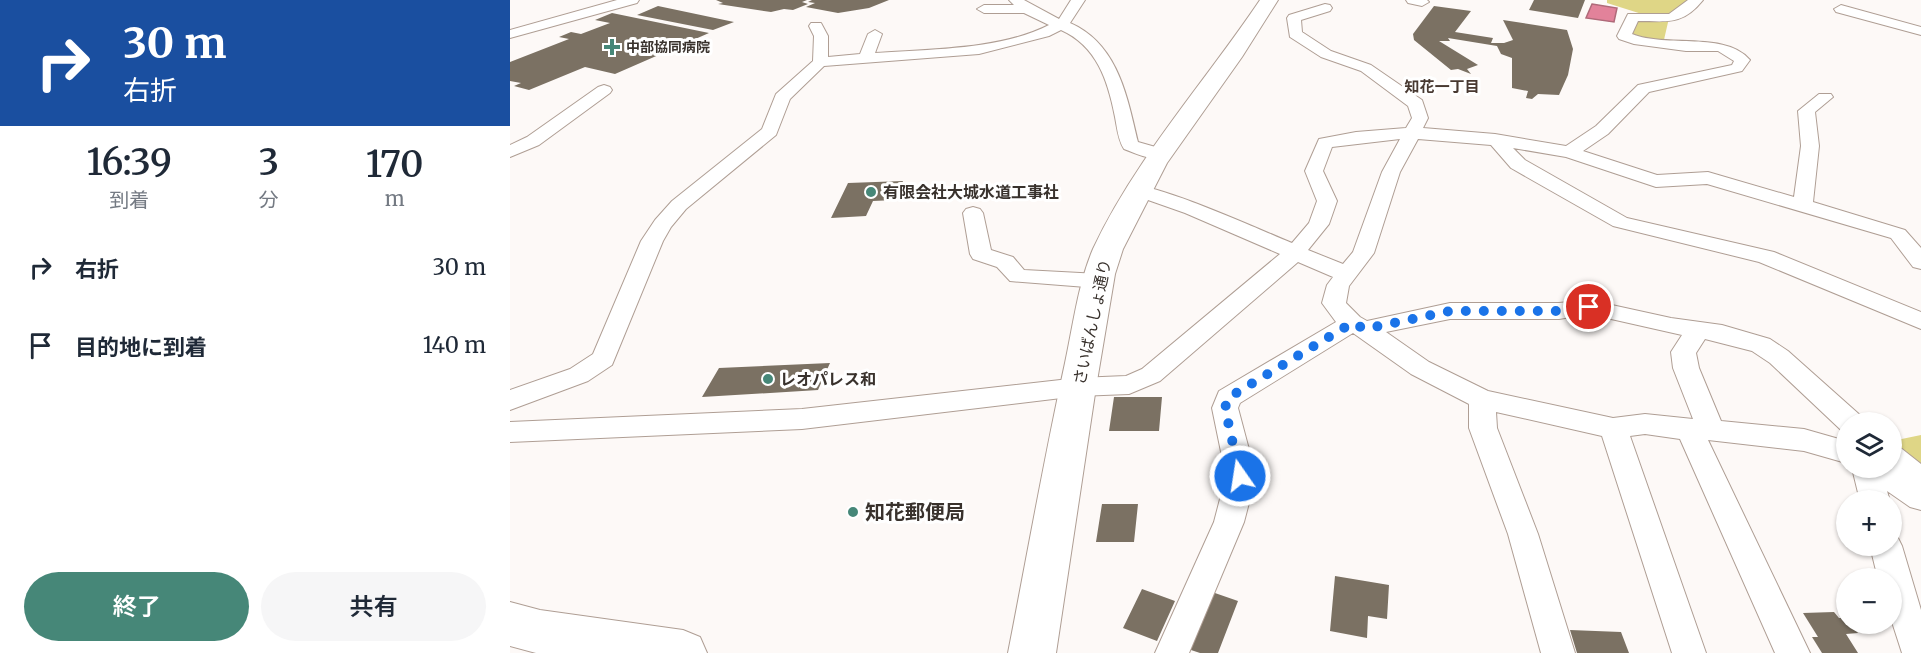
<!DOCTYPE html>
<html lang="ja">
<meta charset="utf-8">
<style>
body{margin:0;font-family:Merriweather,"Noto Sans JP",serif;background:#f6f6f7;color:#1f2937;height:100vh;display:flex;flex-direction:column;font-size:22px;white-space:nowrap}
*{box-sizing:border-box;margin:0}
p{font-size:20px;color:#747a83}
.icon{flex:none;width:33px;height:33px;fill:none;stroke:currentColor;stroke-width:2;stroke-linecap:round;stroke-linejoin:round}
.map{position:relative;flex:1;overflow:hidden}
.sheet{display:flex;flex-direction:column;background:#fff;width:510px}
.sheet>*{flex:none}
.top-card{background:#1a4fa0;color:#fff;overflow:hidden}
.controls{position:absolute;left:1326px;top:412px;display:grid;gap:12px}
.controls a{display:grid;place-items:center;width:66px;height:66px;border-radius:50%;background:#fff;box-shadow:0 2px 4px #0004;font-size:30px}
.pin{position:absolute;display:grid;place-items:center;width:51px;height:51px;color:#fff;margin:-26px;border:3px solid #fff;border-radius:50%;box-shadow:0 2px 6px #0007}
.me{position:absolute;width:66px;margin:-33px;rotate:347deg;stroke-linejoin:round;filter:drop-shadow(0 0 4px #0008)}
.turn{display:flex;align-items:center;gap:21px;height:126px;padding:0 24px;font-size:27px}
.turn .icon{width:78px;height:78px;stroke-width:2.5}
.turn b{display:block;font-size:42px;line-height:51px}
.eta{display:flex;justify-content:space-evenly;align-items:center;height:102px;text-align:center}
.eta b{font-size:36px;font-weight:600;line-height:42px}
.action{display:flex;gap:12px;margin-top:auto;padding:12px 24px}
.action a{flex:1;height:69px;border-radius:36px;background:#468778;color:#fff;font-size:24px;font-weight:600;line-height:69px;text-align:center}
.action a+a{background:#f6f6f7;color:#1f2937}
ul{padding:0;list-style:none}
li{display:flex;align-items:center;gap:18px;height:78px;padding:0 24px}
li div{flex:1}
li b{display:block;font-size:22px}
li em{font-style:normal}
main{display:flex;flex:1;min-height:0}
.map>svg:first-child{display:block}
.green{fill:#dfd686}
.water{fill:#e2829a;stroke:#af6a79;stroke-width:1.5}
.building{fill:#7b7163}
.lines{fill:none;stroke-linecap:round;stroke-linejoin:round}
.street-casing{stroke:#af9e94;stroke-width:2}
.secondary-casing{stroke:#af9e94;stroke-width:2}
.highway-casing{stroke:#af9e94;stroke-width:2}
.street{fill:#fff;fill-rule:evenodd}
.secondary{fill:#fff;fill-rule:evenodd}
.highway{fill:#fff;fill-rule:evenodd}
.route{stroke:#1a73e8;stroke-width:10;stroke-dasharray:0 18}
.poi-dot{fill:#468778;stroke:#fff;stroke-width:2}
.labels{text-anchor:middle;stroke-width:6;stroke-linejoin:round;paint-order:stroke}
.far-poi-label{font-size:14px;font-weight:bold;fill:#39322d;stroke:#fff;text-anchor:start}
.far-neighbourhood-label{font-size:15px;font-weight:bold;fill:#483931;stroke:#fff}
.poi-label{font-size:16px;font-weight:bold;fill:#39322d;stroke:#fff;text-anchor:start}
.street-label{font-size:16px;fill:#39322d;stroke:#fff}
.near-poi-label{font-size:20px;font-weight:bold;fill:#39322d;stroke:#fff;text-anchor:start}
</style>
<main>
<section class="sheet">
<div class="top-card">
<div class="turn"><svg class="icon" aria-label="right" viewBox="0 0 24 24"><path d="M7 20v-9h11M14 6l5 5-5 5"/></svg><div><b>30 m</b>右折</div></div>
</div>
<div class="eta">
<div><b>16:39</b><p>到着</p></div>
<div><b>3</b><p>分</p></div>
<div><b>170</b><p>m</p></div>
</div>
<ul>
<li><svg class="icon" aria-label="right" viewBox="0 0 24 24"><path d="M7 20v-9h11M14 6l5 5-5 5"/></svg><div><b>右折</b></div><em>30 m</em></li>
<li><svg class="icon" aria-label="arrive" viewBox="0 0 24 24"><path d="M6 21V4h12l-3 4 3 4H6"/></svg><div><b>目的地に到着</b></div><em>140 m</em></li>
</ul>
<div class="action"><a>終了</a><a>共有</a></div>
</section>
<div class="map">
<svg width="1411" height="653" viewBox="0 0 1411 653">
<rect width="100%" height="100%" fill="#fdf9f7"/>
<!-- green -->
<path class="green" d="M1097,0H1185L1159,18L1153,44L1114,36L1123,17L1135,15L1097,3Z
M1411,435V471L1382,447V441Z"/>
<!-- water -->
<path class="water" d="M1082,4L1107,8L1104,22L1076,18Z"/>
<!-- building -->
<path class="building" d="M206,0H297L292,2L298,4L283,10L274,9L261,12L208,4L213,3Z
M302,0H379L359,8L328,13L296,7L305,3L298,2Z
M1024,0H1075L1068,18L1019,10Z
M148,6L224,22L203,30L127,15Z
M924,6L961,11L945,32L983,38L981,43H994L1003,40L993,20L1057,30L1063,49L1058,75L1049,95L1028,94L1022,99L1016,98L1018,91L1002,88V58L991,54L987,46L938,38L940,41H929L968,65L957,69L961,74L948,69L941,70L904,40L903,34Z
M102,13L199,33L105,74L75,67L19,90L4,86L11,83L0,81V62L59,39L49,37L61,32L71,34L100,23L85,20Z
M393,181L385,200L363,201L356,216L321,218L338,183Z
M320,363L308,390L192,397L209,368Z
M604,397H652L649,431H599Z
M592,504H628L624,542H586Z
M825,576L879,585L877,619L858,616L857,638L820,631Z
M632,589L665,601L647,641L613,628Z
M702,592L728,601L708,653H690L678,649Z
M1324,612L1329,618H1336V624H1341L1348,633L1336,634L1348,653H1312L1302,637H1308L1293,613Z
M1060,630L1111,632L1119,653H1067Z"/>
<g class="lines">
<defs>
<path id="street" d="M107,0H129L127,3L0,38V30Z
M499,0H514L549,19L561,0H575L560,23C608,44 617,96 628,142L656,150L659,154L656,158C642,161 627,154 614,149C608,140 607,127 605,117C598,81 587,46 551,30L539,36L469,54L314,66L280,99L266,135L176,209L161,227L153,241L102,365L78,381L0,410V390L60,369L83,354L131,241L145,220L162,201L252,129L266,94L303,61L304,36L299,26L301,23H311L318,36V57L350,54L358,34L365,30L372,34L365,53C419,49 490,50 539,25L514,13H474L467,9L474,5H504Z
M896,0H917L919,2L912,6L898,3Z
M1178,0H1193C1172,26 1157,21 1128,21L1122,34C1156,48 1216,31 1240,60L1232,71L1139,92L1098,134L1073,151L1147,175L1198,172L1284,197L1291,146L1288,111L1309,94H1321L1323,97L1305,112L1309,146L1303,202L1395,230L1411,248V269L1403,267L1381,238L1197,184L1146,187L1056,157L1003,148L1015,160L1117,218L1264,252L1411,312V329L1249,262L1103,226L1001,168L981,145L908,139L890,172L864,253L839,286L836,303L850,317L857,321L940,303H1049L1079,300L1161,318L1212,325L1260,339L1278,351L1351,416L1355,423H1336V432L1331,430L1260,363L1242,351L1195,339L1186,353L1189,368L1211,421L1294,429L1336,441V463L1294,451L1198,440L1300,653H1265L1170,439L1135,434L1120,436L1196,653H1162L1092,436L986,412L987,428L1028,534L1065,653H1031L998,534L959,428V404L901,374L843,333L730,403L728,408L746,476L734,522L679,653H645L704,522L716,476L702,408L709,391L826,322L812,303L817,285L823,277L788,262L650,381L619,394L568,396L292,429L0,442V422L292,409L568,378L616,376L632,369L770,254L675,213L621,194L618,190L621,186C643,181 755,232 782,243L799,223L807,201L795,171L809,139L846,132L896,128L902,118L898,106L851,71L811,57L780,37L777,18L779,15L815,4L820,5L822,8L820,11L791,20L792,32L821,51L861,65L912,100L918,118L913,128L985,134L1056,146L1086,126L1128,85L1222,65L1224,61L1208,51H1176L1124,44L1109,39L1107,36L1118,14H1159ZM890,139L872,172L843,252L833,264L798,250L819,224L827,201L813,171L822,147ZM1079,314L1172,335L1161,352L1163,368L1183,419L1135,414L1103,418L978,391L919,362L876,332L940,319H1049Z
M1331,5L1411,27V35L1326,12L1324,9Z
M94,85L100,87L102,90L100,93L29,145L0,157V145L17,137L88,87Z
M463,207L470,209L473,213L481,250L503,257L514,270L589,274L597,276L600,281L597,286L589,288L500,281L487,267L463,259L460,254L453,213L456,209Z
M1382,446L1392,449L1411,464V510L1400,507L1377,491L1380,501H1350L1342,468H1382Z
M1382,534L1387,536L1392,546L1411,610V653H1392L1382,622V579H1368L1360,546H1382Z"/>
<path id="secondary" d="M750,0H768L732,57L657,163L613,249L605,274L586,387L546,653H498C517,556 534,459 555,363C563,326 568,284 583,249C625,159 695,82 750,0Z"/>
<path id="highway" d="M0,602L30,610L173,630L190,637L197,653H26L0,646Z"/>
</defs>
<!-- street casing -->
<use href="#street" class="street-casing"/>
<!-- secondary casing -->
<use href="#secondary" class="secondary-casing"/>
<!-- highway casing -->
<use href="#highway" class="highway-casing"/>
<!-- street -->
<use href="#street" class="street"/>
<!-- secondary -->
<use href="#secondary" class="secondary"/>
<!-- highway -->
<use href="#highway" class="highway"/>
</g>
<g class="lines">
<!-- route -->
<path class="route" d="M730,476L715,408L718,398L842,323L855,329L940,311H1049L1079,307"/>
</g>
<!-- markers -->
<g class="poi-dot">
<path d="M99 38h6v6h6v6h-6v6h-6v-6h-6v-6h6z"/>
<circle cx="361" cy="192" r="6"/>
<circle cx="258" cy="379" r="6"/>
<circle cx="343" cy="512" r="6"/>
</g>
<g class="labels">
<!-- far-poi labels -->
<g class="far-poi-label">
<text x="116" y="52">中部協同病院</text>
</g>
<!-- far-neighbourhood labels -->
<g class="far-neighbourhood-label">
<text x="932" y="92">知花一丁目</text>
</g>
<!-- poi labels -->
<g class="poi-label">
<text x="373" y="198">有限会社大城水道工事社</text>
<text x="270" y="385">レオパレス和</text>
</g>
<!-- street labels -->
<g class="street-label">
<text transform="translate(582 322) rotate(-78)" y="6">さいばんしょ通り</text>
</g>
<!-- near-poi labels -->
<g class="near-poi-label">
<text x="355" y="519">知花郵便局</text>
</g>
</g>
</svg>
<div class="controls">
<a><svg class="icon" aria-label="layers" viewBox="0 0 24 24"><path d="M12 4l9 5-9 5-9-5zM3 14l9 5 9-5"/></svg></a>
<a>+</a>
<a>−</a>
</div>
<div class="pin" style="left:1079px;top:307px;background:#d93025"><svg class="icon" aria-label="arrive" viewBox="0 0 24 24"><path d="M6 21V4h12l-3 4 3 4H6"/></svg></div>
<svg class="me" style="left:730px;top:476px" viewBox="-20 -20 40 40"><circle r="17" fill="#1a73e8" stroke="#fff" stroke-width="3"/><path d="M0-11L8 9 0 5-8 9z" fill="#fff"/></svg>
</div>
</main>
